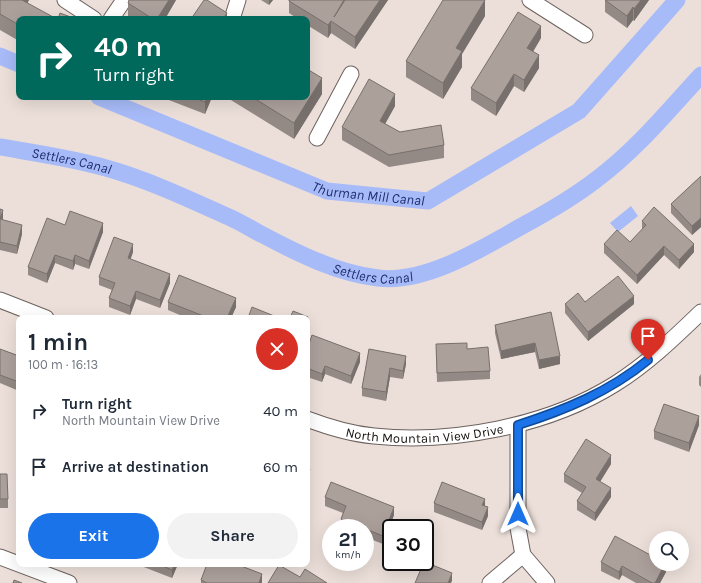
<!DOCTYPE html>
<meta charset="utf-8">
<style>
body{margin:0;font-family:Karla,sans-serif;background:#f2f2f3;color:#1f2937;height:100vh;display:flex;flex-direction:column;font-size:15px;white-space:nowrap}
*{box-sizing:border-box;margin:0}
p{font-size:13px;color:#747a83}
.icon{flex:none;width:22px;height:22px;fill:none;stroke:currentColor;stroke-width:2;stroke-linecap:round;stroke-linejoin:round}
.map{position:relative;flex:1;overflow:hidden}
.details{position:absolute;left:16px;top:315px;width:294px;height:252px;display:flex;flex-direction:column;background:#fff;border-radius:8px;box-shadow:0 4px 16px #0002}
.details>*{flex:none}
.banner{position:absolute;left:16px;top:16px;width:294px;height:84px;border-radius:8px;box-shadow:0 4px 16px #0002;background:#00695c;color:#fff;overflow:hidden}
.fabs{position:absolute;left:649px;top:531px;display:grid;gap:8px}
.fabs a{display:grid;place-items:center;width:40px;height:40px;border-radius:50%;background:#fff;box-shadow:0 4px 16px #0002;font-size:20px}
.speed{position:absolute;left:322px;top:519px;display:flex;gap:8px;font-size:20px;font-weight:700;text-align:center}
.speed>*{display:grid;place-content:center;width:52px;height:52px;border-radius:50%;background:#fff;box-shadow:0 4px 16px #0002;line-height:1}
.speed small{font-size:10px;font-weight:400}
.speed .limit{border:2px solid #111;border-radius:6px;background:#fff;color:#111}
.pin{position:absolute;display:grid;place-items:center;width:34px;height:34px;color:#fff;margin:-41px -17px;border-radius:50% 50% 50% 0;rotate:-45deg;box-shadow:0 0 4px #0007}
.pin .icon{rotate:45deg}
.me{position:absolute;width:44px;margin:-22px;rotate:0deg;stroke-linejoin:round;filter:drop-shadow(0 0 3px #0008)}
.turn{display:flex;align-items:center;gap:14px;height:84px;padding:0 12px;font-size:18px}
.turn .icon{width:52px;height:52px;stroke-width:2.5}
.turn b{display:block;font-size:28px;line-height:34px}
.round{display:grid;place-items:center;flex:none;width:42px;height:42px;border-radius:21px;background:#f2f2f3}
.headline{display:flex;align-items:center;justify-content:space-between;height:68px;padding:0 12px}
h1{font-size:24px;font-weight:700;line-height:30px}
.button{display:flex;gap:8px;margin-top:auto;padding:8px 12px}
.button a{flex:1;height:46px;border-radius:24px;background:#1a73e8;color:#fff;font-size:16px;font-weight:700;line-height:46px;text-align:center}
.button a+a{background:#f2f2f3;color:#1f2937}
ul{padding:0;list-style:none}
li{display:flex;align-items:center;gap:12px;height:56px;padding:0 12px}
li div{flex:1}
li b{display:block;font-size:15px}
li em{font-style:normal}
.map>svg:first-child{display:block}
.water{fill:#a7bbf8}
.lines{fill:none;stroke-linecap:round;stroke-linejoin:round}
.canal{stroke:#a7bbf8;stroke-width:17}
.minor-casing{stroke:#6d625e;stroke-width:17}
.minor{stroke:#fff;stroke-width:15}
.wall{fill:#948a85}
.shaded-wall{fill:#78706c}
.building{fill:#aca09b;stroke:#78706c}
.route-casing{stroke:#114b97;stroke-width:10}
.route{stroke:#1a73e8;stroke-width:7}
.labels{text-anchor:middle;stroke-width:4;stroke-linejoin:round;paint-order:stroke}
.street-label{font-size:13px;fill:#130f0d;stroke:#faece7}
.water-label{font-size:14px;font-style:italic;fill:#1f2c71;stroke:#faece7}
</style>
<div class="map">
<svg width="701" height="583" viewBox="0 0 701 583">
<rect width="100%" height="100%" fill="#ecdfda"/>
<!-- water -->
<path class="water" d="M631,206L638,216L618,232L610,223Z"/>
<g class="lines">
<!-- canal -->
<g class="canal">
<path d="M0,56L19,64"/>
<path id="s1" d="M99,97L327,191L428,201L579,111L677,0"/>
<path id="s2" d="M0,147C35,153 71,158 106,168C149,180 191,200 231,218C242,223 253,230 263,235C299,254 337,273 378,278C425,284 483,248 522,226C548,212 574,197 597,179C636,150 668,111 701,75"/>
</g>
<defs>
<g id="minor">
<path d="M65,0L94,19"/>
<path d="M530,0L585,35"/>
<path d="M111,19L124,0"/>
<path d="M232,19L238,0"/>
<path d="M317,138L351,74"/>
<path d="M0,300L46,318"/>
<path id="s3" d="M307,419C328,427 352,434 374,436C453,444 548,426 615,384C647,364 674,338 701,312"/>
<path d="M518,425V528L523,555L547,583"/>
<path d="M0,557L69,583"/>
<path d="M490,583L523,555"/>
</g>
</defs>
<!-- minor casing -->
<use href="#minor" class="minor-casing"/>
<!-- minor -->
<use href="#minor" class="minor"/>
</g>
<!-- wall -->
<path class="wall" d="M0,0H29L19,19V41L0,30Z
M129,0H176L165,19H133L128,16V3Z
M261,0H273L269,5Z
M289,0H388L355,49L331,33L328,38L307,25V19H298L289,13Z
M605,0H649L634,21L633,20L627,28L605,12Z
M485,16L462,54V67L443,99L406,77V61Z
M541,38L533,52L539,68L524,92L514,86L496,116L471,100V88Z
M322,94L294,139L226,97H307Z
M161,97H212L205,114Z
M395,106L385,124L400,132L444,145V158L389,167L342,140V127Z
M701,176V227L692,235L671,213V204Z
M0,209L3,218L2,220L22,234L17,254L0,250Z
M642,221L694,252L679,269L664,255L637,284L604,253V244L630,242L642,230Z
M65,225L103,232L89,269L75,264L73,270L55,263L47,283L28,275V267Z
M133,252L130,260L170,283L160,308L136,299L130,315L109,307V298L112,290L99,285V277Z
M168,302L236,307L231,318H187L168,310Z
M585,302L634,304L588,341L565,313V304Z
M551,312L560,364L539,369L535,352L501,359L495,333V325Z
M436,344L467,349L490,371V379L437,382Z
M0,349L19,356V391L0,383Z
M369,349L406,364L403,379L390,377L386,401L362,396V388Z
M307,350L360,362L351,384L325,374L322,382L307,377Z
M701,374V387L699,385V377Z
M19,398V411H17V402Z
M699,425L689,452L654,439V431Z
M611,464L600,482L611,497L595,521L577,510V501L582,493L564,482V474Z
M0,474L8,499V508H0Z
M325,497L394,515L383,544L365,537V528L341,527V519L343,513L325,506Z
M434,503L485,506L488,516L482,530L434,512Z
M601,562L666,572L660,583H636L622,575L619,580L601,571Z
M136,564H178L172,578Z
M262,574V583H201V580Z"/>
<!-- shaded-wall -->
<path class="shaded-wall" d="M20,0H29L20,15Z
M169,0H176L165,19H157Z
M269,0H273L269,5Z
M380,0H388L355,49V37Z
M485,0V16L462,54V67L443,99V83L456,48Z
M641,0H649L634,21V9Z
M633,7V20L627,28V16Z
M227,13V19H223Z
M331,21V33L328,38V25Z
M541,26V38L527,61V48Z
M539,55V68L524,92V80Z
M514,74V86L496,116V103Z
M322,78V94L294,139V123Z
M395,94V106L380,133V121Z
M207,97H212L205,114V102Z
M3,210V218L0,228V219Z
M701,218V227L692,235V226Z
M103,223V232L89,269V261Z
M22,225V234L17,254V246Z
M133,244V252L128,267V258Z
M694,244V252L679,269V260Z
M664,246V255L637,284V275Z
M55,255V263L47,283V274Z
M75,255V264L73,270V261Z
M170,274V283L160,308V300Z
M136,291V299L130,315V306Z
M634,296V304L588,341V332Z
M236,298V307L231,318H227Z
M308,317V326L307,328V320Z
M535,343V352L501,359V351Z
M360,353V362L351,384V376Z
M406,356V364L403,379V371Z
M560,356V364L539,369V360Z
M325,366V374L322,382V374Z
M390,368V377L386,401V392Z
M699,416V425L689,452V443Z
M611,455V464L596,488V479Z
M310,469V477L307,484V476Z
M611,488V497L595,521V513Z
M485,499V507L482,505Z
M394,507V515L383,544V536Z
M488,507V516L482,530V522Z
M175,564H178L172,578V570Z
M665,564L666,572L660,583H655Z
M622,566V575L619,580V572Z
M452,573V581L451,583H448Z
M262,574V583H259Z"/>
<!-- building -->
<path class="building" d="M0,0H22L55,18L54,19H19V25L0,14Z
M129,0H169L157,19H153L128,3Z
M204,0H207L227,13L223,19H191Z
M289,0H344L334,17L345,0H380L355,37L331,21L328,25L289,1Z
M443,0H485L456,48L462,51L443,83L406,61Z
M605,0H641L634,9L633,7L627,16Z
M518,12L541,26L527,48L539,55L524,80L514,74L496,103L471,88Z
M60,13L76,19H58Z
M307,69L322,78L294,123L252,97H307Z
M369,79L395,94L380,121L400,132L441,125L444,145L389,155L342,127Z
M193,97H207L205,102Z
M701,176V218L692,226L671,204Z
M654,207L694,244L679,260L664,246L637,275L604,244L617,230L630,242L646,225L642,221Z
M0,209L3,210L0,219L22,225L17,246L0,242Z
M70,211L103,223L89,261L75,255L73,261L55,255L47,274L28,267L47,218L65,225Z
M114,237L133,244L128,258L170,274L160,300L136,291L130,306L109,298L115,283L99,277Z
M179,275L236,298L227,318H206V317L168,302Z
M618,276L634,296L588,332L565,304L578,293L585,302Z
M252,307L279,318H248Z
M293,311L308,317L307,320V318H290Z
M551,312L560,356L539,360L535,343L501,351L495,325Z
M312,335L360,353L351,376L325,366L322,374L307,368V350Z
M467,343V349L488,347L490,371L437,373L436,344Z
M0,349L19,356V382L0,375Z
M369,349L406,356L403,371L390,368L386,392L362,388Z
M664,404L699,416L689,443L654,431Z
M586,439L611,455L596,479L611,488L595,513L577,501L586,487L564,474Z
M307,467L310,469L307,476Z
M0,474H7L8,499H0Z
M331,482L394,507L383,536L341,519L346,506L325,497Z
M442,482L485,499L482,505L488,507L482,522L434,503Z
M615,536L656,558V564H665L655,583H652L622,566L619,572L601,562Z
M424,562H425L452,573L448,583H415Z
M158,564H175L172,570Z
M207,564H236L262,574L259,583H207L201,580Z
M279,565L300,577L305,569L327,583H268Z
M14,580L22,583H13Z"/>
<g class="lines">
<defs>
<path id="route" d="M518,514V425C565,410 609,392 648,360"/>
</defs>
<!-- route casing -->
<use href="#route" class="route-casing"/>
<!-- route -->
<use href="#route" class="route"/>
</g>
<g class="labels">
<!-- street labels -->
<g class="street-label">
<text dy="5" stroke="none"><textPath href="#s3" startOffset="120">North Mountain View Drive</textPath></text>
</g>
<!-- water labels -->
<g class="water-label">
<text dy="5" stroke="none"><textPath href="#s2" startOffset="73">Settlers Canal</textPath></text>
<text dy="5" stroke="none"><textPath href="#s1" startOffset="288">Thurman Mill Canal</textPath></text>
<text dy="5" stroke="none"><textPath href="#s2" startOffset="397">Settlers Canal</textPath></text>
</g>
</g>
</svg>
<div class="fabs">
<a><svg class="icon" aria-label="search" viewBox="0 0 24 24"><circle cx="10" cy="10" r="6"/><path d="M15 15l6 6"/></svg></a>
</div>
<div class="speed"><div>21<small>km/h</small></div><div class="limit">30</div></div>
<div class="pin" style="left:648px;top:360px;background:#d93025"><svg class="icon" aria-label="arrive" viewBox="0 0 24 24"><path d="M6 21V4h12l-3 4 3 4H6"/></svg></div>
<svg class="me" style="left:518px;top:514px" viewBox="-20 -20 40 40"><path d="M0-17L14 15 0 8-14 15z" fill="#1a73e8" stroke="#fff" stroke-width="4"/></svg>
<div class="banner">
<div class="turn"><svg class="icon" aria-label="right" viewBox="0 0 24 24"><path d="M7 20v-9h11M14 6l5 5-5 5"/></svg><div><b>40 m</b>Turn right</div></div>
</div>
<section class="details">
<div class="headline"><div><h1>1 min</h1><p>100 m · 16:13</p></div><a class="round" style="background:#d93025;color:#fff"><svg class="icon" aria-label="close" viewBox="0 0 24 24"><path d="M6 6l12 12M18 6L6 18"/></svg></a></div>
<ul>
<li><svg class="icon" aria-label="right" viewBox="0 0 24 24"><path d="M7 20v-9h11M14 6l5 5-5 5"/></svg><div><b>Turn right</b><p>North Mountain View Drive</p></div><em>40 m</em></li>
<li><svg class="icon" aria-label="arrive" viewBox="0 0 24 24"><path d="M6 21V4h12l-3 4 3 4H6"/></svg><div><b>Arrive at destination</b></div><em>60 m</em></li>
</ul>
<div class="button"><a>Exit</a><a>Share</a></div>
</section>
</div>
